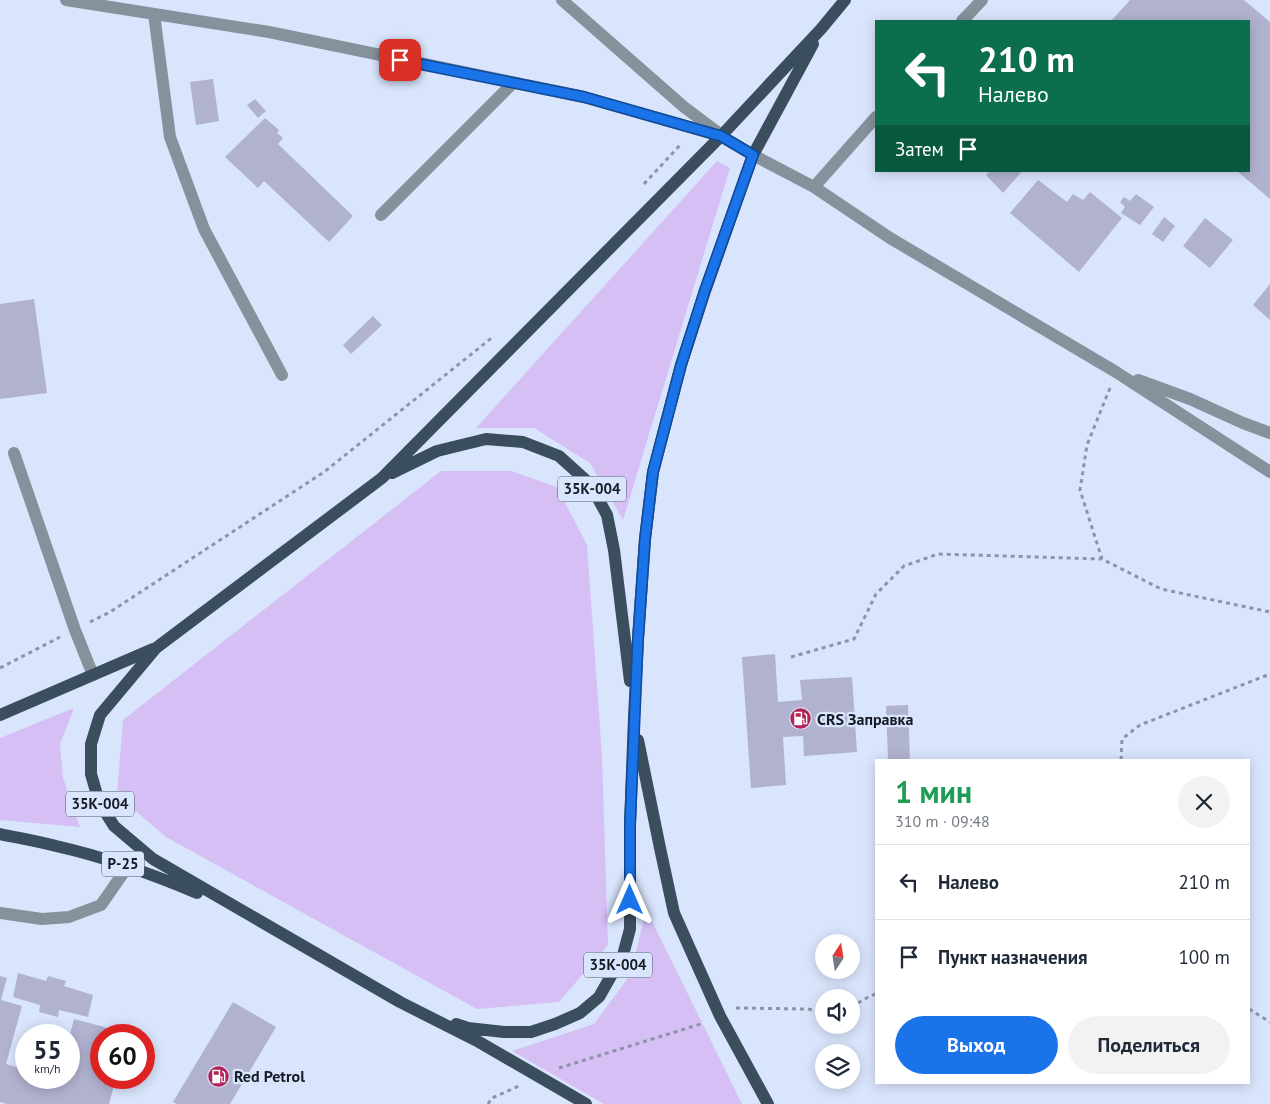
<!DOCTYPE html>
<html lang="ru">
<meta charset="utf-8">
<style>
body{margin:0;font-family:"PT Sans",sans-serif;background:#f2f2f3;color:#1f2937;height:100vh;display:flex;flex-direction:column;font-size:19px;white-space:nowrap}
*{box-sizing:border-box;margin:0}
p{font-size:16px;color:#747a83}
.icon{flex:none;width:28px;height:28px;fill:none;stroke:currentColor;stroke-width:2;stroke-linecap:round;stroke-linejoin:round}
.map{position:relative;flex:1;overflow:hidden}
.drawer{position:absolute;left:875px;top:759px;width:375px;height:325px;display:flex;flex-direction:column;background:#fff;border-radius:0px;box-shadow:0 2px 12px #0003}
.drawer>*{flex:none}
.banner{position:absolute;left:875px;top:20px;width:375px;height:152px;border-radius:0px;box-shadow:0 2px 12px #0003;background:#0b6e4f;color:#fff;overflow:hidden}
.needle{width:32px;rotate:12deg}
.tools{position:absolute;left:815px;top:934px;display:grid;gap:10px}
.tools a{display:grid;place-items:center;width:45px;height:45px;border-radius:50%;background:#fff;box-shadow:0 2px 12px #0003;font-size:25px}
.speed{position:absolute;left:15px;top:1024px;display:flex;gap:10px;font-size:25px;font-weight:700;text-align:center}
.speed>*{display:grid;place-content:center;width:65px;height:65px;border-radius:50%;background:#fff;box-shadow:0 2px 12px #0003;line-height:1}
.speed small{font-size:12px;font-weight:400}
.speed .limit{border:8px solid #d22;background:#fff;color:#111}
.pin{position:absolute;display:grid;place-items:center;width:42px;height:42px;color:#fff;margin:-21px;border-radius:10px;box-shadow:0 2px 8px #0006}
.me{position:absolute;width:55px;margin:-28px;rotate:0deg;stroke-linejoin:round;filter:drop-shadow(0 0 4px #0008)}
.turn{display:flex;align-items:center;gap:18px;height:105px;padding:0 20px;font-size:22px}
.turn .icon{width:65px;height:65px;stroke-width:2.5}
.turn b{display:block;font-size:35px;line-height:42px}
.then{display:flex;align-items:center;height:48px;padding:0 20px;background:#0003;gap:10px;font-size:19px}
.round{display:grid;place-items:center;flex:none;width:52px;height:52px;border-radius:26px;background:#f2f2f3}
.headline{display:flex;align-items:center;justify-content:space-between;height:85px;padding:0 20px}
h1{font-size:30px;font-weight:800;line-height:38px;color:#1e9e55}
.button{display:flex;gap:10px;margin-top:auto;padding:10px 20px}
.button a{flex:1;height:58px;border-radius:30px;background:#1a73e8;color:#fff;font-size:20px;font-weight:800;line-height:58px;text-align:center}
.button a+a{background:#f2f2f3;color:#1f2937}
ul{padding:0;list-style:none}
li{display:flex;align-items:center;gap:15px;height:75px;padding:0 20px;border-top:1px solid #e0e1e3}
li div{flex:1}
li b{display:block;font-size:19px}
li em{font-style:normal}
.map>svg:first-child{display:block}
.green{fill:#d5bff5}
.building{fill:#b0b2d0}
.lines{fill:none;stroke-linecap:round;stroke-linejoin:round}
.path{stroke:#8c95a7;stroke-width:3;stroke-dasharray:4 4;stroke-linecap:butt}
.minor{stroke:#86929b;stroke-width:12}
.major{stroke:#3a4e5e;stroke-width:12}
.route-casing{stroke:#114b97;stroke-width:12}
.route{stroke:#1a73e8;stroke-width:9}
.labels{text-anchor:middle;stroke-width:4.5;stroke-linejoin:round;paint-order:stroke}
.shield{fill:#d9e5fc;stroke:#505866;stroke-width:1}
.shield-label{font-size:15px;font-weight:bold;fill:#161b25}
.poi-label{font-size:16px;font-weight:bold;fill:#161b25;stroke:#d9e5fc;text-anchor:start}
</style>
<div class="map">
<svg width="1270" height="1104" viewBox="0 0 1270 1104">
<rect width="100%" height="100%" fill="#d9e5fc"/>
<!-- green -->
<path class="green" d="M717,161L730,168L623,520L590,463L534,428H476Z
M441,471H511L557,487L587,545L602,756L608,945L559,1002L477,1009L166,837L117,795L123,720Z
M74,708L60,744L63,778L80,827L0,820V738Z
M646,909L742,1104H604L512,1051L594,1024L631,974Z"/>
<!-- building -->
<path class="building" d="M1130,0H1244L1270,22V199L1237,171H1249V21H1111Z
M213,79L219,121L196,125L190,82Z
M255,99L266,111L258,118L247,105Z
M265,118L279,130L277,133L283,138L278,144L353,216L329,242L264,181L258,188L225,157Z
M990,171H1022L1003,193L986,175Z
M1038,180L1067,202L1073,194L1083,200L1090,192L1122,218L1079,272L1010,213Z
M1136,194L1154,207L1140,225L1121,213L1125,207L1120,202L1124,197L1130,201Z
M1164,217L1175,226L1163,242L1152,234Z
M1205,218L1233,240L1210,268L1183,246Z
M1270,284V320L1253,305Z
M34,299L47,393L0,399V304Z
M373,316L382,325L351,354L343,345Z
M775,654L778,702L802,700L800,680L852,677L857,752L804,756L803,736L783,737L786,785L751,788L742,657Z
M908,705L910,760H888L886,706Z
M18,973L46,981L48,976L66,981L64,986L93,995L88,1017L59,1010L58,1017L39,1012L40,1005L13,997Z
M0,976L7,978L1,1000L22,1006L6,1064L26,1070V1078H69V1038L74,1019L127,1033L126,1035H101V1078H116L109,1104H7L0,1102Z
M233,1002L276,1027L230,1104H177L173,1102Z"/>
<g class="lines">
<!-- path -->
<path class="path" d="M644,184L682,143
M1110,388L1087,445L1080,490L1102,559L1161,589L1270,612
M90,622L110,612L324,472L494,336
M791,657L854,639L876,594L904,566L938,554L1102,559
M0,668L60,637
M1121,760L1122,739L1140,725L1270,674
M851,1007L870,996L876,994
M736,1008L808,1009L824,1012
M1249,1009L1270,1022
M559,1068L704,1023
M488,1104L492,1098L519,1086"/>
<!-- minor -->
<path class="minor" d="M66,0L269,32L584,97L721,136L753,155L814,187L876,117
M562,0L684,107L716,131
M154,14L170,137L204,229L282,375
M962,21L982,0
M814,187L890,238L1116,372L1270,472
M381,215L513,83
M1138,380L1190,399L1243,423L1270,433
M14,453L75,630L93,675
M0,913L42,919L69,917L101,905L128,866"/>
<!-- major -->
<path class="major" d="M392,473L437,451L486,439L523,442L559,456L590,484L607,515L614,550L630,681
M0,715L153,649
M638,740L660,848L674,913L720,1016L768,1104
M0,834C19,838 38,841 56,846C105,857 152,874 197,893
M456,1024L468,1028L504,1032H531L555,1024L580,1013L599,997L623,955L630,929V825L634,717L638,639L645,539L653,472L681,365L705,291L753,155L813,44
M586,1104L479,1042L400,1002L153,859L114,826L99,802L91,774V744L100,715L156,648L382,478L721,136L821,29L845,0"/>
</g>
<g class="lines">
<defs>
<path id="route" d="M400,60L584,97L721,136L753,155L705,290L681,365L653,472L645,539L638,639L630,825V900"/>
</defs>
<!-- route casing -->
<use href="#route" class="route-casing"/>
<!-- route -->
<use href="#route" class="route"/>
</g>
<!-- icons -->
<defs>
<symbol id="fuel-disc" viewBox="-11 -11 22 22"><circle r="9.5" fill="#b22357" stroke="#d9e5fc"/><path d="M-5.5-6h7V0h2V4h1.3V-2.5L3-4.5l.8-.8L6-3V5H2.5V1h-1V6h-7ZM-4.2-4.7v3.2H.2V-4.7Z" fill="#fff"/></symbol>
</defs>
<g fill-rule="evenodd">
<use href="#fuel-disc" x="788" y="706" width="25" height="25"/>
<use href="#fuel-disc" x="206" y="1064" width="25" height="25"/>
</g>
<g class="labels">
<!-- shield labels -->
<g class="shield">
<rect x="558" y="476.5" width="68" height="25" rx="4"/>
<rect x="66" y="791.5" width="68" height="25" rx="4"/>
<rect x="102" y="851.5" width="42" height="25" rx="4"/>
<rect x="584" y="952.5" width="68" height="25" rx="4"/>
</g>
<g class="shield-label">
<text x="592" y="494">35К-004</text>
<text x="100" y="809">35К-004</text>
<text x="123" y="869">Р-25</text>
<text x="618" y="970">35К-004</text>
</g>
<!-- poi labels -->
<g class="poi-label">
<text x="817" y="725">CRS Заправка</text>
<text x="234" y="1082">Red Petrol</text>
</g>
</g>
</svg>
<div class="tools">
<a><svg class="needle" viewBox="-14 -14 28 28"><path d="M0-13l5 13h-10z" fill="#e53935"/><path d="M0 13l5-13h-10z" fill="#747a83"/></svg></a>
<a><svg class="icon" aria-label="sound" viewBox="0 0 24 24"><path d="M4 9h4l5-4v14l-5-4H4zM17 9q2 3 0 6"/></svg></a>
<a><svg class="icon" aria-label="layers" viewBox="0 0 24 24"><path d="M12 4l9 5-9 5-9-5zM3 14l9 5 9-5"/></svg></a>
</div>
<div class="speed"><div>55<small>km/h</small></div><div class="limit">60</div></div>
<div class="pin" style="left:400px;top:60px;background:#d93025"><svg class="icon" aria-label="arrive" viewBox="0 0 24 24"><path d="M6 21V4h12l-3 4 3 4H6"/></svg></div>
<svg class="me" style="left:630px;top:900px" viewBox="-20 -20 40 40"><path d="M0-17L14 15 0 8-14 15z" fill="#1a73e8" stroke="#fff" stroke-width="4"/></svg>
<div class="banner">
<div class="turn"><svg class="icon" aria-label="left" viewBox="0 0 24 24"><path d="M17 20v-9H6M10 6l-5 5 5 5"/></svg><div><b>210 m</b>Налево</div></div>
<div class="then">Затем<svg class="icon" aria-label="arrive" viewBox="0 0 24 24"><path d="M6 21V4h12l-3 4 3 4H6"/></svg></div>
</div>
<section class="drawer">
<div class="headline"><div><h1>1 мин</h1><p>310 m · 09:48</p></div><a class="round"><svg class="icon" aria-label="close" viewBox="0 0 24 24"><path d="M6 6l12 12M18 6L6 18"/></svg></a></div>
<ul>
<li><svg class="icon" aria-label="left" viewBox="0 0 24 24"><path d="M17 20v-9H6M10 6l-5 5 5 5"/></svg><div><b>Налево</b></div><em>210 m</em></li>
<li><svg class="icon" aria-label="arrive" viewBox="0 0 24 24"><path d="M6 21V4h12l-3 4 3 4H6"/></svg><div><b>Пункт назначения</b></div><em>100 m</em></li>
</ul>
<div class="button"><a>Выход</a><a>Поделиться</a></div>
</section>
</div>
